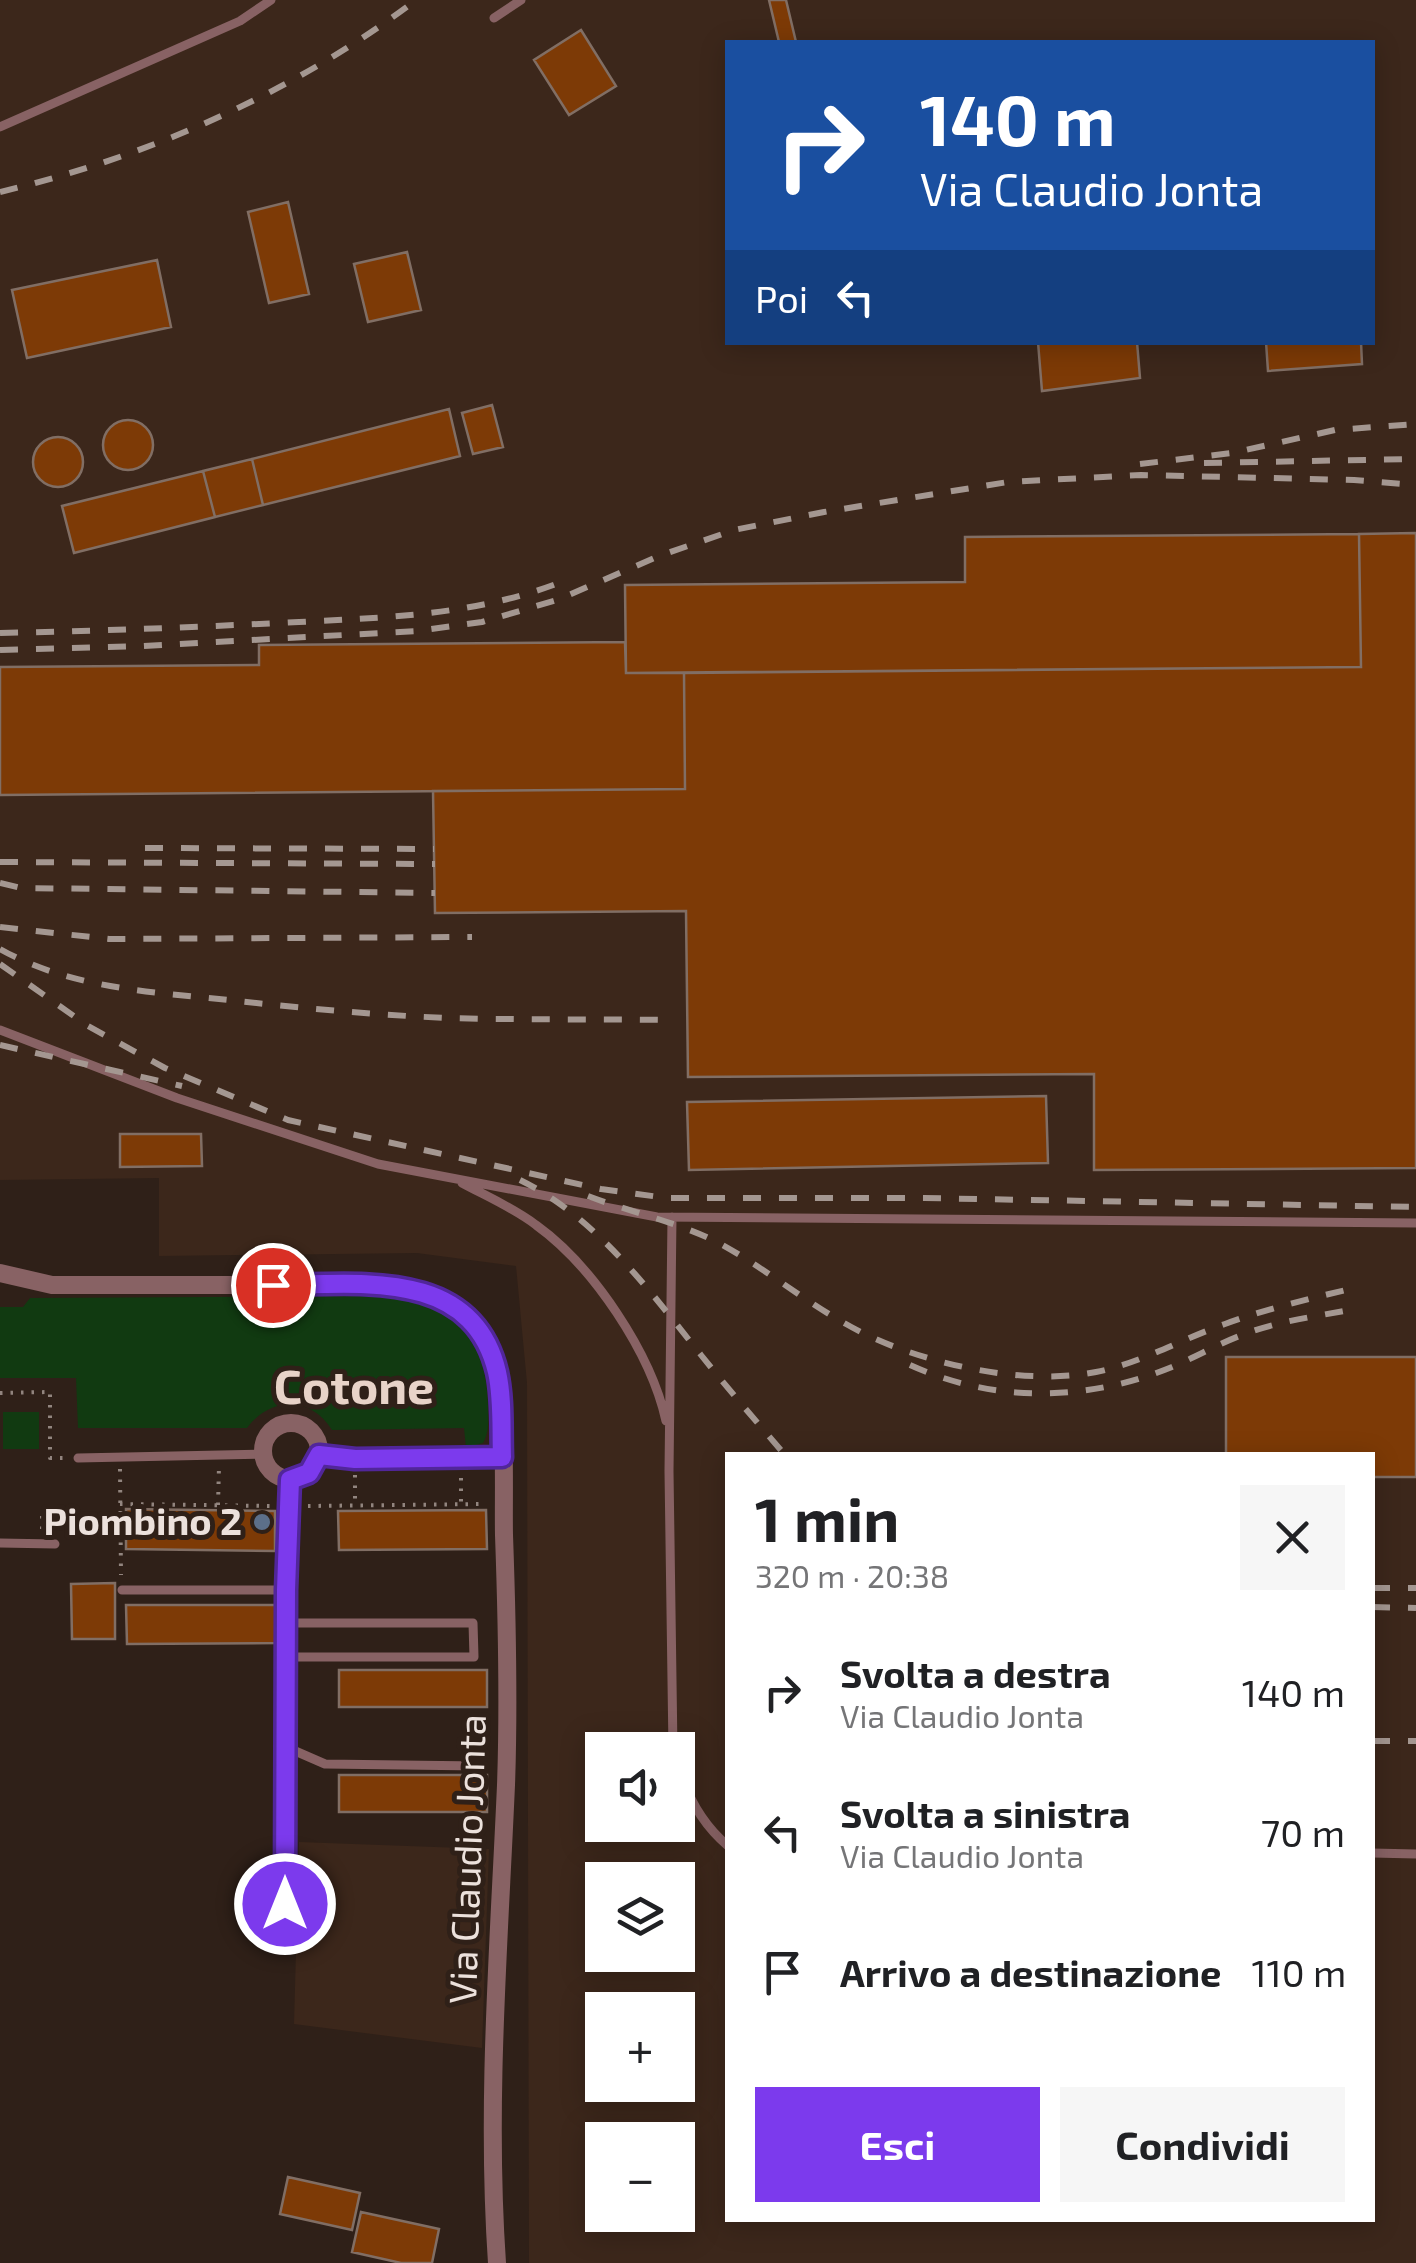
<!DOCTYPE html>
<html lang="it">
<meta charset="utf-8">
<style>
body{margin:0;font-family:"Exo 2",sans-serif;background:#f6f6f6;color:#202124;height:100vh;display:flex;flex-direction:column;font-size:38px;white-space:nowrap}
*{box-sizing:border-box;margin:0}
p{font-size:32px;color:#757577}
.icon{flex:none;width:55px;height:55px;fill:none;stroke:currentColor;stroke-width:2;stroke-linecap:round;stroke-linejoin:round}
.map{position:relative;flex:1;overflow:hidden}
.sheet{position:absolute;left:725px;top:1452px;width:650px;height:770px;display:flex;flex-direction:column;background:#fff;border-radius:0px;box-shadow:0 5px 25px #0003}
.sheet>*{flex:none}
.top-card{position:absolute;left:725px;top:40px;width:650px;height:305px;border-radius:0px;box-shadow:0 5px 25px #0003;background:#1a4fa0;color:#fff;overflow:hidden}
.tools{position:absolute;left:585px;top:1732px;display:grid;gap:20px}
.tools a{display:grid;place-items:center;width:110px;height:110px;border-radius:0px;background:#fff;box-shadow:0 5px 25px #0003;font-size:50px}
.pin{position:absolute;display:grid;place-items:center;width:85px;height:85px;color:#fff;margin:-42px;border:5px solid #fff;border-radius:50%;box-shadow:0 2px 10px #0007}
.me{position:absolute;width:110px;margin:-55px;rotate:0deg;stroke-linejoin:round;filter:drop-shadow(0 0 8px #0008)}
.turn{display:flex;align-items:center;gap:35px;height:210px;padding:0 30px;font-size:45px}
.turn .icon{width:130px;height:130px;stroke-width:2.5}
.turn b{display:block;font-size:70px;line-height:85px}
.then{display:flex;align-items:center;height:95px;padding:0 30px;background:#0003;gap:20px;font-size:38px}
.round{display:grid;place-items:center;flex:none;width:105px;height:105px;border-radius:0px;background:#f6f6f6}
.overview{display:flex;align-items:center;justify-content:space-between;height:170px;padding:0 30px}
h1{font-size:60px;font-weight:700;line-height:75px}
.cta{display:flex;gap:20px;margin-top:auto;padding:20px 30px}
.cta a{flex:1;height:115px;border-radius:0px;background:#7c3aed;color:#fff;font-size:40px;font-weight:700;line-height:115px;text-align:center}
.cta a+a{background:#f6f6f6;color:#202124}
ul{padding:0;list-style:none}
li{display:flex;align-items:center;gap:30px;height:140px;padding:0 30px}
li div{flex:1}
li b{display:block;font-size:38px}
li em{font-style:normal}
.map>svg:first-child{display:block}
.built{fill:#3c271b;fill-rule:evenodd}
.green{fill:#113a11}
.building{fill:#7d3a06;stroke:#816e64;stroke-width:2.5}
.lines{fill:none;stroke-linecap:round;stroke-linejoin:round}
.path{stroke:#92857f;stroke-width:4;stroke-dasharray:2.5 8;stroke-linecap:butt}
.lane{stroke:#886264;stroke-width:9}
.street{stroke:#886264;stroke-width:18}
.rail{stroke:#a49791;stroke-width:6;stroke-dasharray:18 18;stroke-linecap:butt}
.route-casing{stroke:#51269a;stroke-width:25}
.route{stroke:#7c3aed;stroke-width:18}
.service-dot{fill:#5c6f8a;stroke:#2f2018;stroke-width:4}
.labels{text-anchor:middle;stroke-width:10;stroke-linejoin:round;paint-order:stroke}
.poi-label{font-size:38px;font-weight:bold;fill:#ece1dc;stroke:#2f2018;text-anchor:end}
.street-label{font-size:38px;fill:#ece1dc;stroke:#2f2018}
.district-label{font-size:48px;font-weight:bold;fill:#e8d3c8;stroke:#2f2018}
</style>
<div class="map">
<svg width="1416" height="2263" viewBox="0 0 1416 2263">
<rect width="100%" height="100%" fill="#2f2018"/>
<!-- built -->
<path class="built" d="M0,0H1416V2263H529L527,1383L516,1266L417,1253L159,1256V1178L0,1180ZM728,42H1372V342H728ZM728,1455H1372V2220H728ZM602,1750H678V1825H602ZM602,1880H678V1955H602ZM602,2010H678V2085H602ZM602,2140H678V2215H602Z
M299,1842L489,1849L482,2048L294,2024Z"/>
<!-- green -->
<path class="green" d="M390,1296C453,1304 487,1340 488,1405C488,1418 490,1431 483,1443L466,1448L464,1428L332,1430C311,1396 271,1396 247,1428H78L76,1378H0V1307H23L30,1298Z
M3,1412H39V1449H3Z"/>
<!-- building -->
<path class="building" d="M769,0H786L796,42H779Z
M581,30L616,86L569,115L534,60Z
M288,202L309,294L269,303L248,212Z
M407,252L421,310L368,322L354,264Z
M157,260L171,327L27,358L12,290Z
M1038,342H1137L1140,378L1042,391Z
M1266,342H1361L1362,364L1268,371Z
M492,405L503,447L473,454L462,413Z
M449,409L460,456L263,505L252,459Z
M103 445a25 25 0 1 1 50 0a25 25 0 1 1-50 0Z
M33 462a25 25 0 1 1 50 0a25 25 0 1 1-50 0Z
M252,459L263,505L215,517L203,471Z
M203,471L215,517L74,553L62,506Z
M1416,533V1168L1094,1170V1074L688,1077L686,911L435,913L433,791L685,789L684,673L1361,667L1359,534Z
M1359,534L1361,667L626,673L625,585L965,582V537Z
M625,642L626,673H684L685,789L0,795V667L259,665V645Z
M1046,1096L1048,1163L689,1170L687,1102Z
M120,1134H201L202,1166L120,1167Z
M1226,1357H1416V1477H1372V1455H1226Z
M126,1509L275,1511V1551L126,1549Z
M486,1510L487,1549L339,1550L338,1511Z
M115,1583V1639H72L71,1584Z
M126,1605H279V1643L127,1644Z
M339,1670H487V1707H339Z
M339,1775H487V1812H339Z
M288,2177L360,2193L352,2230L280,2214Z
M361,2212L439,2229L432,2263H401L352,2252Z"/>
<g class="lines">
<!-- path -->
<path class="path" d="M0,1393L50,1392V1458H65
M120,1469L121,1575
M355,1475V1505
M461,1478V1503
M120,1504L274,1506
M218,1505L219,1466
M308,1506L484,1504
M42,1529V1510"/>
<!-- lane -->
<path class="lane" d="M494,18L521,0
M0,127L240,21L271,0
M0,1030L177,1098L378,1164L657,1217L1416,1223
M462,1183C486,1196 514,1208 536,1225C593,1266 651,1353 666,1421
M672,1217L669,1471L673,1750
M78,1458L263,1454
M0,1543L55,1544
M122,1590H286
M286,1657H474L473,1623H286
M286,1747L325,1764L480,1766
M678,1764C687,1797 702,1824 728,1846
M1372,1853L1416,1854"/>
<!-- street -->
<path class="street" d="M0,1273L52,1285H390C434,1290 473,1311 491,1354C508,1394 503,1488 504,1535C507,1618 509,1702 506,1785C499,1945 486,2104 497,2263
M263 1451a28 28 0 1 1 56 0a28 28 0 1 1-56 0Z
M319,1455L355,1459L502,1457
M285,1904L286,1590L291,1480"/>
<!-- rail -->
<path class="rail" d="M0,192C150,156 293,93 416,0
M1204,463L1416,459
M1140,464L1232,453L1335,430L1416,424
M0,633C100,631 199,627 299,622C394,617 480,615 569,579
M0,650L143,646L417,631L482,622L557,600L659,556L734,530L824,512L1008,482L1141,475L1354,480L1416,485
M145,848L434,849
M0,862L435,864
M0,883L21,888L435,893
M0,927L109,939L472,937
M0,949C69,988 151,992 228,1000C301,1008 374,1015 448,1018C521,1020 595,1019 668,1020
M0,964L88,1026L165,1068L288,1120L601,1189L667,1198H924L1416,1207
M0,1045L182,1086
M520,1180C596,1217 649,1290 701,1355C728,1389 757,1422 785,1455
M588,1196C630,1212 677,1222 717,1242C762,1266 801,1299 846,1324C912,1362 1021,1387 1096,1372C1141,1363 1182,1339 1225,1324C1266,1309 1308,1299 1350,1289
M910,1365C994,1403 1086,1402 1172,1367C1196,1357 1218,1344 1242,1335C1278,1321 1318,1316 1355,1309
M1372,1588H1416
M1372,1607L1416,1608
M1372,1741H1416"/>
</g>
<g class="lines">
<defs>
<path id="route" d="M273,1285C355,1285 472,1266 497,1372C503,1399 501,1429 502,1457L355,1459L319,1455L309,1473L290,1480L286,1590L285,1904"/>
</defs>
<!-- route casing -->
<use href="#route" class="route-casing"/>
<!-- route -->
<use href="#route" class="route"/>
</g>
<!-- markers -->
<circle class="service-dot" cx="262" cy="1522" r="10"/>
<g class="labels">
<!-- poi labels -->
<g class="poi-label">
<text x="242" y="1535">Piombino 2</text>
</g>
<!-- street labels -->
<g class="street-label">
<text transform="translate(468 1859) rotate(-88)" y="13">Via Claudio Jonta</text>
</g>
<!-- district labels -->
<g class="district-label">
<text x="354" y="1404">Cotone</text>
</g>
</g>
</svg>
<div class="tools">
<a><svg class="icon" aria-label="sound" viewBox="0 0 24 24"><path d="M4 9h4l5-4v14l-5-4H4zM17 9q2 3 0 6"/></svg></a>
<a><svg class="icon" aria-label="layers" viewBox="0 0 24 24"><path d="M12 4l9 5-9 5-9-5zM3 14l9 5 9-5"/></svg></a>
<a>+</a>
<a>−</a>
</div>
<div class="pin" style="left:273px;top:1285px;background:#d93025"><svg class="icon" aria-label="arrive" viewBox="0 0 24 24"><path d="M6 21V4h12l-3 4 3 4H6"/></svg></div>
<svg class="me" style="left:285px;top:1904px" viewBox="-20 -20 40 40"><circle r="17" fill="#7c3aed" stroke="#fff" stroke-width="3"/><path d="M0-11L8 9 0 5-8 9z" fill="#fff"/></svg>
<div class="top-card">
<div class="turn"><svg class="icon" aria-label="right" viewBox="0 0 24 24"><path d="M7 20v-9h11M14 6l5 5-5 5"/></svg><div><b>140 m</b>Via Claudio Jonta</div></div>
<div class="then">Poi<svg class="icon" aria-label="left" viewBox="0 0 24 24"><path d="M17 20v-9H6M10 6l-5 5 5 5"/></svg></div>
</div>
<section class="sheet">
<div class="overview"><div><h1>1 min</h1><p>320 m · 20:38</p></div><a class="round"><svg class="icon" aria-label="close" viewBox="0 0 24 24"><path d="M6 6l12 12M18 6L6 18"/></svg></a></div>
<ul>
<li><svg class="icon" aria-label="right" viewBox="0 0 24 24"><path d="M7 20v-9h11M14 6l5 5-5 5"/></svg><div><b>Svolta a destra</b><p>Via Claudio Jonta</p></div><em>140 m</em></li>
<li><svg class="icon" aria-label="left" viewBox="0 0 24 24"><path d="M17 20v-9H6M10 6l-5 5 5 5"/></svg><div><b>Svolta a sinistra</b><p>Via Claudio Jonta</p></div><em>70 m</em></li>
<li><svg class="icon" aria-label="arrive" viewBox="0 0 24 24"><path d="M6 21V4h12l-3 4 3 4H6"/></svg><div><b>Arrivo a destinazione</b></div><em>110 m</em></li>
</ul>
<div class="cta"><a>Esci</a><a>Condividi</a></div>
</section>
</div>
